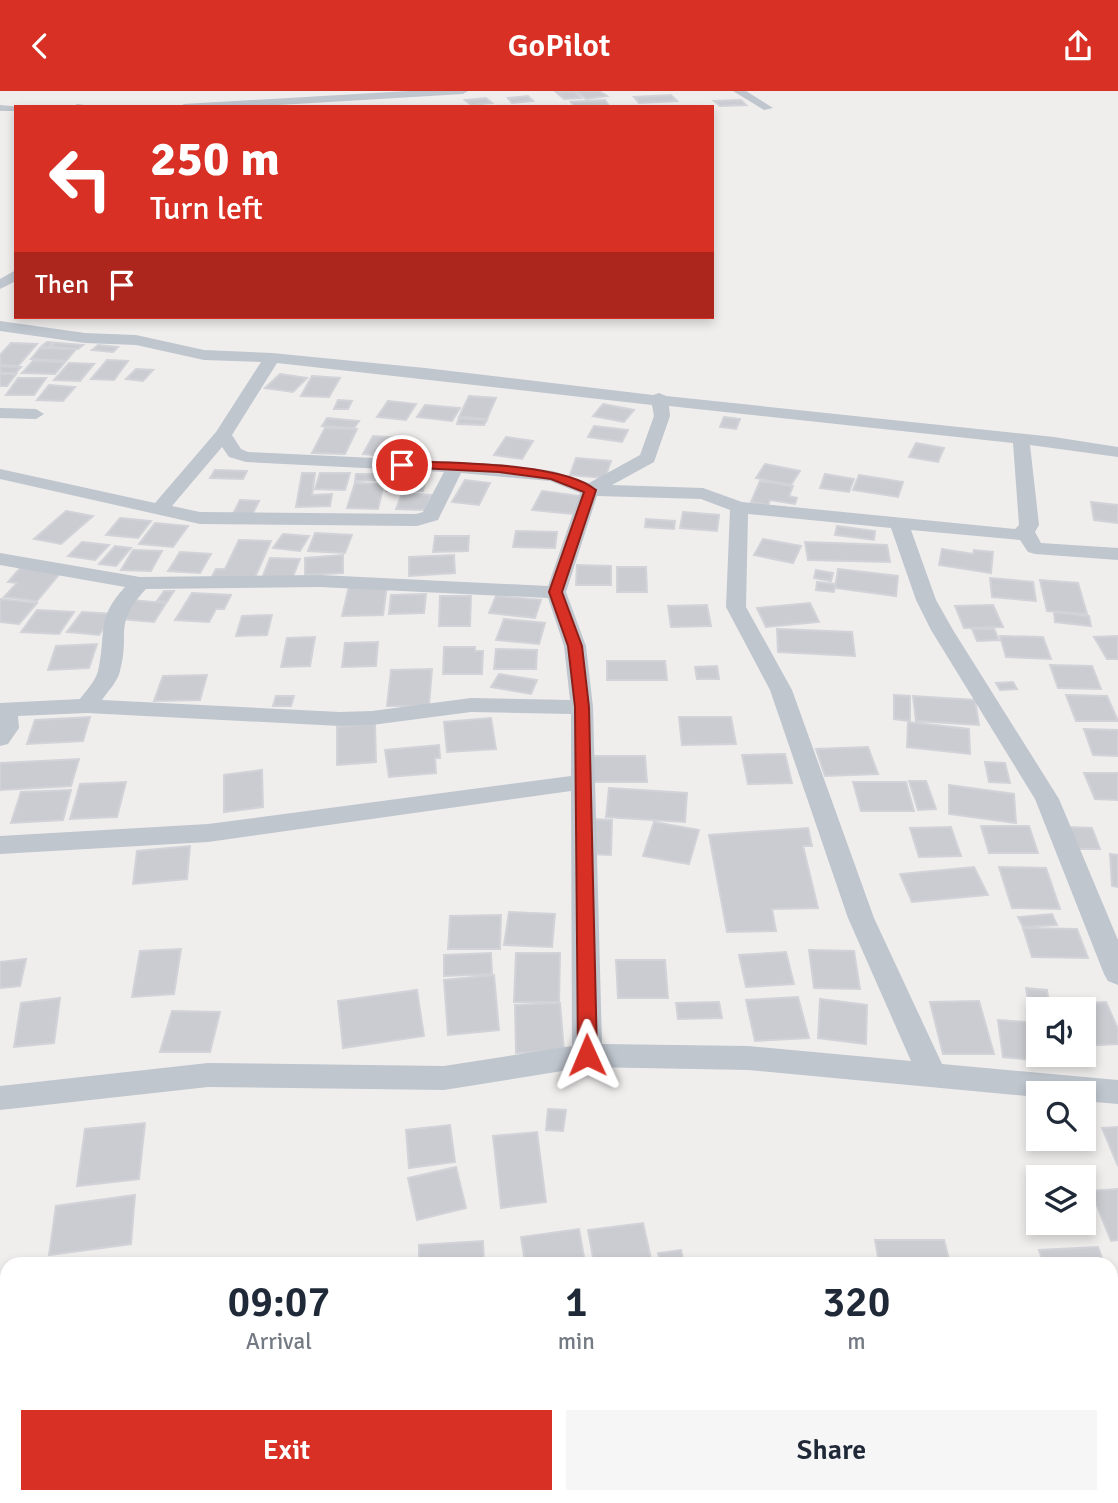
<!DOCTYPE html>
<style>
body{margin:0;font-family:Signika,sans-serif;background:#f6f6f7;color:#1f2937;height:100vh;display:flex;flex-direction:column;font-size:26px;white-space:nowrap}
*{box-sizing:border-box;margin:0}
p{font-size:23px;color:#747a83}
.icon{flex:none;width:38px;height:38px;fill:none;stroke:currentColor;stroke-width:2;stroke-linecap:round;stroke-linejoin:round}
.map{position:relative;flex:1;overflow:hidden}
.side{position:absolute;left:0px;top:1166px;width:1118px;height:247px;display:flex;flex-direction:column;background:#fff;border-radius:21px 21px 0 0;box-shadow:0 4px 10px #0003}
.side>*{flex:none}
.guide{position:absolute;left:14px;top:14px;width:700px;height:214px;border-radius:0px;box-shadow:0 4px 10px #0003;background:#d93025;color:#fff;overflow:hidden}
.fabs{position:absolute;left:1026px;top:906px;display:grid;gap:14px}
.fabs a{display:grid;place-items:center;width:70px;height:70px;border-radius:0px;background:#fff;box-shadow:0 4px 10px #0003;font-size:35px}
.pin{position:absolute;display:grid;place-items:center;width:60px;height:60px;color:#fff;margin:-30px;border:4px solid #fff;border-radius:50%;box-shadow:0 2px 7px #0007}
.me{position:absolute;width:77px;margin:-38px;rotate:359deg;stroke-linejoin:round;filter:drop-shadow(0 0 5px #0008)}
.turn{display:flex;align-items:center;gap:24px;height:147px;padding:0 21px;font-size:32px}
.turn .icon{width:91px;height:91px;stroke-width:2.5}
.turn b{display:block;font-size:49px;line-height:60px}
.then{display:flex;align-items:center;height:66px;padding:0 21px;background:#0003;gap:14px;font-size:26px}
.eta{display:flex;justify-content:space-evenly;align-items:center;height:119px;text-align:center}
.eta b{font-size:42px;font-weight:600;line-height:49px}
.button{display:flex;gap:14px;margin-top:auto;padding:14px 21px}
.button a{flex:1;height:80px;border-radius:0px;background:#d93025;color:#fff;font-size:28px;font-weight:600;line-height:80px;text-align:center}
.button a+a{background:#f6f6f7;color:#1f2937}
header{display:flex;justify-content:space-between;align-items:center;height:91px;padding:0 21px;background:#d93025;color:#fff;font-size:32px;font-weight:600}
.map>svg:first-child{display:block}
.building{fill:#caccd1;stroke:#d2d3d8;stroke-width:2}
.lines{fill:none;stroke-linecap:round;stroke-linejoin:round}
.street{fill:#bfc6ce;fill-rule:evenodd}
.route{fill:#d93025;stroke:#8d1f18;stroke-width:2}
</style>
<header><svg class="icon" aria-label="back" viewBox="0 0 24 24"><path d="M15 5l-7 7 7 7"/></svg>GoPilot<svg class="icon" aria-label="share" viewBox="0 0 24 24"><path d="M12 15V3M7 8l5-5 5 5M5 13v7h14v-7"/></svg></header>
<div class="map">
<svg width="1118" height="1412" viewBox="0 0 1118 1412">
<rect width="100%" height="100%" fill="#f0eded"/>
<!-- building -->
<path class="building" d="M574,0L581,7L564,8L556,1Z
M576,0H599L607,5L586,8Z
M671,4L677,10L639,12L634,6Z
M528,5L533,10L512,12L508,7Z
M486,7L492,12L471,14L465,9Z
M605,9L609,15L574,16L571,11Z
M741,9L746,14L720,15L714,10Z
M47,251L83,254L78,258L51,256L54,252H52L48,256L42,255Z
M11,252L37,253L18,275L0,274V264Z
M98,254L118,256L113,261L92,259Z
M40,257L76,258L66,270L31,268Z
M107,269L128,270L114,289L91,288Z
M33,270L65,271L55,283L22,282Z
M69,272L94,273L80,290L54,289Z
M0,275L21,276L16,282H0Z
M136,278L153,279L143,290L126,288Z
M0,283H16L7,295H0Z
M280,283L307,287L293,301L265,297Z
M312,285L340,287L329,306L301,305Z
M18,287H46L34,304H6Z
M49,294L75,296L63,310L37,309Z
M469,305L496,307L487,328L459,326Z
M338,309L352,310L348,318H334Z
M388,310L416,313L406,329L377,326Z
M603,313L634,319L624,331L593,325Z
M425,314L460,317L452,330L417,326Z
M724,326L740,328L736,338L720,336Z
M327,327L359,330L354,337L322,335Z
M459,327L487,329L484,334L457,333Z
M594,335L628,339L622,351L588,346Z
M325,337L357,338L345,363L312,362Z
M373,345L403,347L394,365L363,363Z
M506,346L533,350L522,368L494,364Z
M916,352L944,357L938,371L909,366Z
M576,367L611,370L605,387L570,384Z
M765,373L800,380L791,394L756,387Z
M390,376L421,379L418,384L387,382Z
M215,379L247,380L243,388L210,387Z
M302,382H315L312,404L332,403L330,415L296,416Z
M320,382H350L345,399L315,398Z
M356,383H385L384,389L355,390Z
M825,383L854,388L849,401L820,397Z
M859,384L903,391L898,406L853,399Z
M389,385L426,386L423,400H386Z
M465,389L490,392L479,414L452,411Z
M760,390L793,395L789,405L797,407L795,413L770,409L768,414L751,411Z
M355,392L384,393L378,418L347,417Z
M542,400L580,405L572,423L532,419Z
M402,402L431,404L425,419L396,418Z
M240,409L259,410L252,424L233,423Z
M1091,411L1118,414V432L1094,429Z
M66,420L93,425L61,453L34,448Z
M683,421L719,424L717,440L680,437Z
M120,427L151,430L138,447L106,444Z
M646,428L675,430L674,438L645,436Z
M155,432L188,435L173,456L139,453Z
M837,435L875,440L874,449L835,444Z
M516,440L557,441L555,457L513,456Z
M315,442L352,444L345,462L308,460Z
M283,443L309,445L300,460L273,457Z
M435,445H469L468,460L433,461Z
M763,448L801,455L793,472L754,464Z
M239,449L271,450L253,491L210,489L216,478H225Z
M82,451L109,454L95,469L68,465Z
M805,451L887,454L890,471L808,469Z
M115,455L131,457L116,475L99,473Z
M942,458L973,463L974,459L993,461L991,482L939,474Z
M133,459L162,460L151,480L121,479Z
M180,461L211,463L200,482L168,480Z
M343,464V482L305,484V467Z
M454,464L455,482L409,485V466Z
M270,467L300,468L292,488L262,487Z
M577,474L611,475V494H576Z
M21,476L62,480L37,510L4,506L17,492L8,491Z
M617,476H646L647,501H617Z
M838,478L898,485L896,505L835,497Z
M816,479L833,482L831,490L814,487Z
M990,487L1033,491L1036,510L992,506Z
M1040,489L1078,492L1087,523L1047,520Z
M817,491L835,493L834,501L816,499Z
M387,494L383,524L342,525L349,495Z
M164,500H174L167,511L157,510Z
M192,502L231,504L224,518H216L209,531L175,529Z
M426,503L424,522L389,523L391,504Z
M440,505H471L470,535H439Z
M496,505L541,509L535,527L489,522Z
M0,508L37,512L19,533L0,531Z
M131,509L166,512L154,531L119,528Z
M810,512L819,531L766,536L757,517Z
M707,514L711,535L671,536L668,515Z
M993,514L1003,536L964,537L955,515Z
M37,519L74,521L59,543L21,541Z
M82,521L113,523L99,544L67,541Z
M1054,521L1089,525L1091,535L1055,531Z
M272,524L267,544L236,545L242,525Z
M504,528L545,532L539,553L496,549Z
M777,538L852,541L855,565L778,561Z
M972,538H994L999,549L977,550Z
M1000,545L1043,546L1051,568L1006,566Z
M1118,545V568H1107L1094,546Z
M315,546L310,575L281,576L287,547Z
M378,551L376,575L342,576L345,552Z
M97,553L89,577L48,579L56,555Z
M444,556H475V560H483L482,583H443Z
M496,558L537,559L536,578H494Z
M607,570H665L667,589H607Z
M1050,574L1092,575L1101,598L1058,597Z
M717,575L719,588H697L695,576Z
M432,578L429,615H387L391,579Z
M499,583L537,589L531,603L491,596Z
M207,584L200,609L154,610L163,585Z
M1013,591L1017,598L1000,599L996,592Z
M894,604L910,605V630L894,628Z
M1066,604L1107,605L1118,630H1076Z
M276,605H294L291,615H273Z
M913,605L975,609L979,634L916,630Z
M90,626L83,650L27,653L35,629Z
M679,626H731L736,653L682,654Z
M491,627L496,658L447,661L444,631Z
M908,631L969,638L970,663L907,656Z
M375,633L376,671L337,674V636Z
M1084,638L1118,639V665L1093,664Z
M439,654L440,667H435L436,682L389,686L385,659Z
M868,656L878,683L825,685L816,658Z
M785,663L792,692L748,693L742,664Z
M591,665H645L647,691H592Z
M79,668L71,695L0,699V672Z
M985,671L1005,672L1010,692L989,691Z
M262,679L263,716L224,721V684Z
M1084,682H1118V709L1095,708Z
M909,690H926L936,718L918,719Z
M126,691L117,726L70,728L80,693Z
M853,691H906L914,720H861Z
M949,694L1014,703L1016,732L949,723Z
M609,697L687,702L685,731L606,726Z
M71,699L63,729L11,732L21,701Z
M591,728L612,729L611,764L588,763Z
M654,731L699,739L689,773L643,765Z
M981,735H1029L1038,762H989Z
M951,736L961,765L919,766L910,737Z
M1068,736L1092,737L1100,758H1075Z
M808,737L812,755H803L818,817L772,818L776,840L727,841L709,744Z
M190,755L187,788L133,793L137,760Z
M1110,763L1118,764V796L1112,795Z
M974,776L988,804L912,811L900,783Z
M999,776L1046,777L1060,818L1012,817Z
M509,821L555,823L552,856L504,854Z
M1052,823L1057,834L1023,836L1018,826Z
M501,824L500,858H448L450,825Z
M1023,837L1077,838L1088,867L1032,866Z
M181,858L174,903L132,906L140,860Z
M809,859L854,860L860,898L814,897Z
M786,861L794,893L746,896L739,864Z
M491,862L492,883L444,885V864Z
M516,862H560L559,911H514Z
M26,868L20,895L0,897V871Z
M616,869H665L668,907H618Z
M494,884L499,939L448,944L444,889Z
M1026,897L1047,899L1049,913L1028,911Z
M417,899L424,945L343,957L338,910Z
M798,906L809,947L755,950L746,909Z
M60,907L54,952L14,956L21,912Z
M820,908L867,914L866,953L818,947Z
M979,910L994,963H943L930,911Z
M719,911L722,927L678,928L676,912Z
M1106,911L1118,938V953L1083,955V919H1055L1053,914Z
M560,912L564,960L516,962L515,914Z
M172,920L220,921L210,961H160Z
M998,929L1038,932V964H1061L1063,972L1003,966Z
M548,1018L566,1019L563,1040L546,1039Z
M145,1032L139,1088L77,1095L85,1038Z
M450,1034L455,1071L409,1077L406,1039Z
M1118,1036V1075L1102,1037Z
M537,1041L546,1111L501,1117L493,1045Z
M456,1076L466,1117L417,1129L408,1087Z
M1118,1098V1149L1111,1150L1091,1100Z
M135,1104L131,1153L49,1164L56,1115Z
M1083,1119L1090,1131L1063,1138L1060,1132H1083Z
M643,1132L652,1172H594L588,1139Z
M579,1138L585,1172H525L521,1146Z
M875,1149H944L950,1172H879Z
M483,1150L484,1172H419V1154Z
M1098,1156L1104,1172H1043L1039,1159Z
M681,1159L684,1172H660L658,1162Z
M1111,1192L1118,1210V1259H1111Z
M295,1405H365V1412H295Z
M552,1405H639L638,1412H551Z"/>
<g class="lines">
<!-- street -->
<path class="street" d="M408,0H468L463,3L244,16H179L184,13Z
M733,0H746L773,17L764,19Z
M77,13L85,14L86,16H72Z
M0,14L21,16H16V20H0Z
M16,179V190L0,198V188Z
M0,230L85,242L136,244L204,259L272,262L425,277L653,304L659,302L666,305L1054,346L1118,356V366L1030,354L1039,434L1035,441L1041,452L1118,457V469L1035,463L1028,461L1020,449L911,439L936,509L953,539L1059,708L1118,849V894L1108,890L1104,883L1035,708L931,539L916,509L891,437L748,423L746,516L792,599L874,827L942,973L1118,989V1013L1083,1010V1003H1038V1006L748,979L587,976L444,999L208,996L0,1019V995L208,972L444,975L572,955L571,700L208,751L0,763V745L208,733L571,685V623L471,621L372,634L340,635L87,622L18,625L19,637L8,653L0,655V612L80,608C86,600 96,589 98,580C107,542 95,528 125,496L0,474V462L140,486L320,484L548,495L580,402L550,390L461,382L438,429L417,435L200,433L0,388V378L155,412L216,341L261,271L204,269L136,254L85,252L0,240ZM277,272L652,314L654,325L640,364L589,392L553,380L499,373L248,361L241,358L232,344ZM669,315L1013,352L1019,434L1015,438L742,411L703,397L612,394L654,371L670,325ZM222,356L229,366L246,371L444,381L423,421L416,423L200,421L172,415ZM597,405L701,408L730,419L726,516L770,599L848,827L911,970L748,955L602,953L593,616L586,555L566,501ZM320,496L548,507L564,555L570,609L471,607L372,620L340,621L102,609C108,600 118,590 120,580C131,542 112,534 146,498Z
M0,317L36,318L44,323L36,328L0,327Z
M1111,1299H1118V1335H1111Z
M7,1368L9,1405L0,1408V1370Z"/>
</g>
<!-- route -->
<path class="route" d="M402,370C448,372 563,371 596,399L562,501L582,555L589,616L597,964L594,969L587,972L581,969L578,964L575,616L568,555L549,501L584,401L551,388L499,381L398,376L397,374Z"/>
</svg>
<div class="fabs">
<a><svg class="icon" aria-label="sound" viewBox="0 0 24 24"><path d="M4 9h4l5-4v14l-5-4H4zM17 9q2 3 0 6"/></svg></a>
<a><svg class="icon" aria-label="search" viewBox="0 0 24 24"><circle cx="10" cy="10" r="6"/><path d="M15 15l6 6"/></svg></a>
<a><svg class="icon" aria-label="layers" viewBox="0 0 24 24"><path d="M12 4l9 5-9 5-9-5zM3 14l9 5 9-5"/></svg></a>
</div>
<div class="pin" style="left:402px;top:374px;background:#d93025"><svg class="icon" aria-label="arrive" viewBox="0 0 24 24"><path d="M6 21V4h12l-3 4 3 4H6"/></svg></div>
<svg class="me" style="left:587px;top:964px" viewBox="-20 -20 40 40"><path d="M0-17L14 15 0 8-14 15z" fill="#d93025" stroke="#fff" stroke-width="4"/></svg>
<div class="guide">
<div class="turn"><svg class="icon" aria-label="left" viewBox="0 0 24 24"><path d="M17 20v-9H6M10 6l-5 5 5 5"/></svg><div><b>250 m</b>Turn left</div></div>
<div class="then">Then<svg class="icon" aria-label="arrive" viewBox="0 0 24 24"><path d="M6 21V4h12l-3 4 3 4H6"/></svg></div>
</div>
<section class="side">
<div class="eta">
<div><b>09:07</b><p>Arrival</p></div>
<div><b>1</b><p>min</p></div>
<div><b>320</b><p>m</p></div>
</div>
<div class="button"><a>Exit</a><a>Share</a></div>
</section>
</div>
